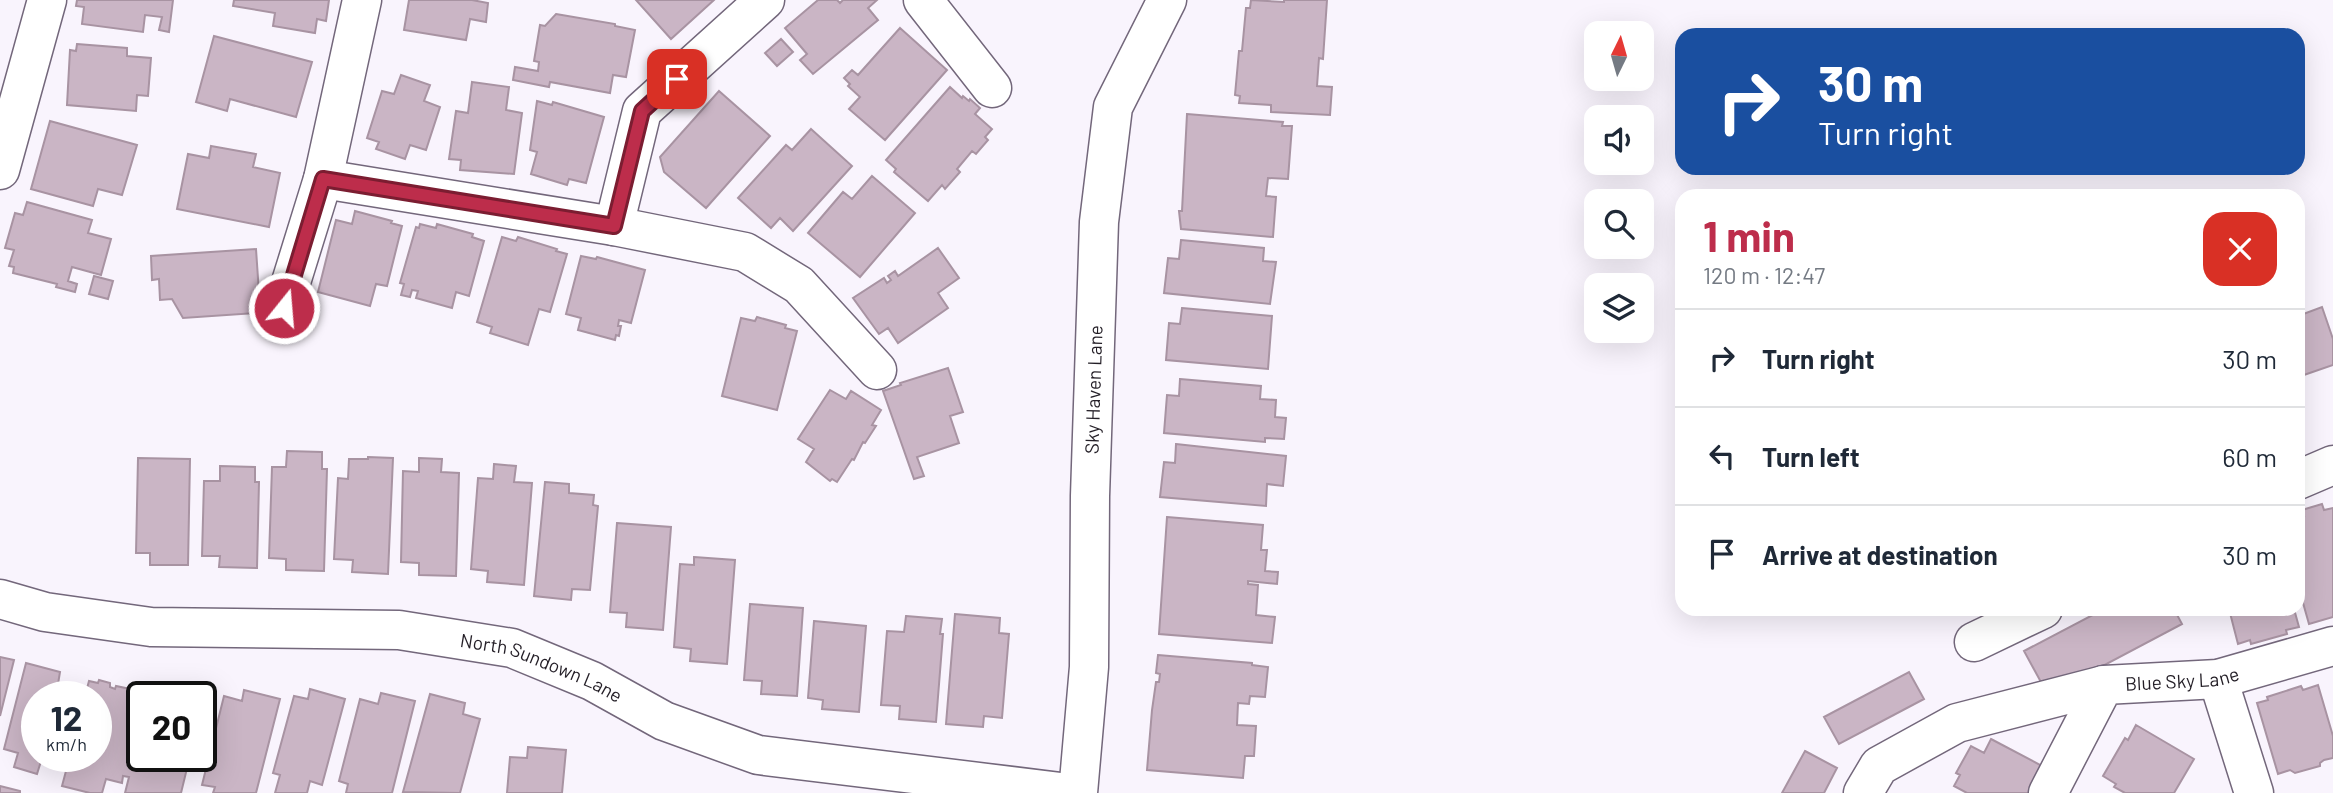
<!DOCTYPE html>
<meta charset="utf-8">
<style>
body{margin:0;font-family:Barlow,sans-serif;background:#f2f2f3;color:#1f2937;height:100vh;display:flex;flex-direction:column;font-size:26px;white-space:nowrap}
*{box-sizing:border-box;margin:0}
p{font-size:23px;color:#747a83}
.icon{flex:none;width:38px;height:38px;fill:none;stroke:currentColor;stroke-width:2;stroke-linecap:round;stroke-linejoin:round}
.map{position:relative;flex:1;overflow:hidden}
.side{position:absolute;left:1675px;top:189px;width:630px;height:427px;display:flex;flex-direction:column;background:#fff;border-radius:21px;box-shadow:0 7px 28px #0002}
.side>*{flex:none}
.top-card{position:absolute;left:1675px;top:28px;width:630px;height:147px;border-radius:21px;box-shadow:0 7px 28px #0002;background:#1a4fa0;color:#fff;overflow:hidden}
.needle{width:46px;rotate:5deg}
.fabs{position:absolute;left:1584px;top:21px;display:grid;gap:14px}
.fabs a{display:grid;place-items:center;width:70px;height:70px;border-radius:14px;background:#fff;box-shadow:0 7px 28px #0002;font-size:35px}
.speed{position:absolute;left:21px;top:681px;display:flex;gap:14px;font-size:35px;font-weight:700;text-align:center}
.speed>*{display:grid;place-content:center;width:91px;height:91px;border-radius:50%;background:#fff;box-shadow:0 7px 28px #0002;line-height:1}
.speed small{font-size:18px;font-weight:400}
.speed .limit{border:4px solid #111;border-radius:10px;background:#fff;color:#111}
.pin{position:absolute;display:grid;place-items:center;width:60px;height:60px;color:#fff;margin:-30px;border-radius:14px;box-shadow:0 4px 10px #0006}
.me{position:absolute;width:77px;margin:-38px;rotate:17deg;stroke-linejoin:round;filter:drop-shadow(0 0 5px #0008)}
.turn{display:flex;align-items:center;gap:24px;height:147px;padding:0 28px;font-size:32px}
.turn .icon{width:91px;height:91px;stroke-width:2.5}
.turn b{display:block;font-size:49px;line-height:60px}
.round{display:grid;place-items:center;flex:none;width:74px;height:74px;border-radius:21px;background:#f2f2f3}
.head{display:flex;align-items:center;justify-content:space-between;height:119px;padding:0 28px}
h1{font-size:42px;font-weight:700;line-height:52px;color:#bd2d4b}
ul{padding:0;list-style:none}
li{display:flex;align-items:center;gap:21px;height:98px;padding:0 28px;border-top:2px solid #e0e1e3}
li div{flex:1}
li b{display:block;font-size:26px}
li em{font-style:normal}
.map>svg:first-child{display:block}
.building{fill:#cab5c5;stroke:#a893a2;stroke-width:2}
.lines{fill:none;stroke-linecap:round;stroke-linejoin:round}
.minor-casing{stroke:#73677b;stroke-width:41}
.minor{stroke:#fff;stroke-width:38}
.route-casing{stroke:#7b1d31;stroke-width:18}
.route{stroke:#bd2d4b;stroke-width:12}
.labels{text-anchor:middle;stroke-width:5;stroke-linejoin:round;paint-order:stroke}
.street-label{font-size:19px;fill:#231e26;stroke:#fff}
</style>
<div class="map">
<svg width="2333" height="793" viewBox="0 0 2333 793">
<rect width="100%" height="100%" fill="#f9f4fd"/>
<!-- building -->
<path class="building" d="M77,0H173L169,32L159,30L162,17L145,15L143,32L82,24L84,7L76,6Z
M234,0H329L326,21L317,19L315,33L273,26L275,13L233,6Z
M409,0H472L488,3L486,22L470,19L466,40L404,30Z
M636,0H714L671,39Z
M818,0H837L840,3L843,0H877L868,8L878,20L813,74L800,60L807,54L785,28Z
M1251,0L1284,2V0H1327L1323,59L1319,58L1317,86L1332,87L1330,115L1271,112V105L1239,103L1240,96L1235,95L1239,51H1242L1246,8H1250Z
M556,14L615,24V26L635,30L626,77L613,75L610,93L550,82L549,87L513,80L515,67L538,71L539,62L534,61L540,25L545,26Z
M900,28L947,70L885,140L849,109L860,97L848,86L850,84L844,78L852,70L858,75Z
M214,36L312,62L296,117L230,99L227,111L196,102Z
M781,39L793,52L777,66L765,53Z
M77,44L127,48V56L151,58L148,96L137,95L136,111L67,105L70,50L76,51Z
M401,75L430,85L424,101L440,107L426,150L410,145L405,159L376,149L379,142L367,138L382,91L394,94Z
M472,82L509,87L506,110L522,113L514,174L460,170L461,160L449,159L456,111L468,113Z
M950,87L962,98L963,96L969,101L970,99L980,108L975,114L992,129L985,137L988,140L976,154L972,151L957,169L960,172L945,189L942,185L928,201L894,172L896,169L886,160Z
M719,91L770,136L706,208L664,172L660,157Z
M537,101L552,105L553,102L604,117L586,183L569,179L567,185L531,174L537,152L530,150Z
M1187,114L1283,122L1282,126H1292L1288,179L1268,178L1266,196L1276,197L1273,237L1181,229L1179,211H1182Z
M50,121L137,145L122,195L98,189L93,206L31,189Z
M811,129L852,166L793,231L780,218L771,228L738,198L786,145L792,150Z
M211,146L256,154L253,167L280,173L269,227L177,209L188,154L209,158Z
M872,176L915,213L860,277L808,233L843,192L852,199Z
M27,202L92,220L88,233L111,239L101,275L72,267L68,281L77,284L75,292L56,287L57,284L13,273L14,267L9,266L14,250L5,248L15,213L23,215Z
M355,211L392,221L391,223L402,226L387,286L376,284L370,306L318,292L336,220L352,224Z
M420,224L436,228L437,224L473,234L472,237L484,241L469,296L456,292L452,308L416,298L418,291L412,290L410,297L401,295L404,284L400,283L416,227L419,228Z
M502,237L516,241L518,237L557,249L556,251L567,254L550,312L539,309L528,345L490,333L492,327L477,322Z
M1181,240L1264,248L1263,261L1276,262L1270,304L1164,293L1168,258L1179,259Z
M938,248L959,278L938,293L948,308L898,343L888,328L879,334L853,298L884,278L887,283L891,280L888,276L895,271L898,276Z
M256,249L259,293L256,313L183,318L172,299L160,300L159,279L152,280L151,256Z
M581,256L596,259L597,257L645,270L631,323L619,320L618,326H621L619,336L616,335L615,340L578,330L581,318L566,314Z
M94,276L113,281L108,299L89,294Z
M2322,307L2333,339V365L2298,377V316Z
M1182,308L1272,316L1268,369L1166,360L1169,323L1180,324Z
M757,317L786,325L785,328L797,331L777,410L722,396L741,318L755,321Z
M948,368L963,412L950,416L959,443L917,457L924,476L914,479L883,391L901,385L900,383Z
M1180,379L1261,386L1260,399L1276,400L1275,417L1286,418L1284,439L1265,438V442L1164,433L1167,395L1179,396Z
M830,390L846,399L851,391L881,410L872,425L876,426L865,443L863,442L854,460L852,459L837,482L832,479L830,481L806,462L814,449L798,439Z
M1176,444L1286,456L1283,486L1267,484L1266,506L1160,497L1164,462L1175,463Z
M287,451L322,452V469H327L324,571L286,570V559L269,558L272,467H286Z
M368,457L393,458L388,574L352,572L353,560L334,559L338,478L348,479L349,459H368Z
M138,458L190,459L188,565H150V553H136Z
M419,458L442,459L441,472L459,473L456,576L419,575V563L401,562L403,471L419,472Z
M494,464L516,466L514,482L532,483L524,585L487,582L488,571L471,569L478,478L493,479Z
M220,466L255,467V482H259L257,568L219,567L220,556H202L204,481H220Z
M545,482L569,484V493L594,495L593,505L598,506L590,590L572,589L571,600L534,596Z
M2322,504L2324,510L2333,508V617L2309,624L2298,585V517L2304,516L2302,510Z
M1167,517L1263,525L1261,550H1267L1265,571L1278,572L1277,584L1248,581V584L1258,585L1256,615L1275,617L1272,643L1159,634Z
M617,523L671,527L663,630L626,627L627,613L610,612Z
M694,557L735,560L727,664L690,661L691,649L674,647L680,564L694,565Z
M750,604L803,608L797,696L761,694L762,681L744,680Z
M2104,609H2174L2182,624L2048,695L2024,651Z
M2229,609H2294L2299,627L2286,630L2287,634L2251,644L2250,640L2238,644Z
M955,614L1000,618L999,633L1009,634L1002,718L984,716L983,727L946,724Z
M906,616L942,619L940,634H943L936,722L899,719L900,706L881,705L887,631L904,632Z
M814,621L866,626L859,712L822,709L823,700L808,698Z
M1158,655L1252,663V665L1268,667L1265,697L1250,696L1249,704L1238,703L1237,725L1256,726L1254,756H1245L1243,778L1147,770L1152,710L1156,682H1159L1160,674L1156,673Z
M0,657L14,660L0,716Z
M26,663L60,672L58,684L75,689L74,696H37V756H58L56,762L42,758L37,774L14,767L18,753L4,749Z
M1909,672L1924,699L1839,744L1824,717Z
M99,680L110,683V687L115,689L116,686L163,696H142V756H190L181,793H125L129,777L123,776L122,783L106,779L102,793H90L62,786L70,756H96V696H85L89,681L98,683Z
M2318,685L2333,736V758L2324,760L2320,763V766L2295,773L2290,770L2278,774L2257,703L2268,700L2267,697L2301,686L2303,690Z
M310,689L345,699L322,785L310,781L307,793H275L280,775L273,773L294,696L308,699Z
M244,690L280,699L256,793H213L215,787L202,785L224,696L242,701Z
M381,693L415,701L392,793H346L348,784L339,781L360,699L378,704Z
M430,694L465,703L463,714L480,719L460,793L403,792Z
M2136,725L2194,759L2174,793H2125L2114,787L2116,784L2103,776L2125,738L2128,740Z
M1991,739L2044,767L2037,793H1967L1954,786L1960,775L1956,773L1971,746L1984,753Z
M528,747L566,750L562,793H507L510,757L527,758Z
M1805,751L1837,768L1824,793H1782Z
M0,786L20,791V793H0Z"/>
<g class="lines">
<defs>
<g id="minor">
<path d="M923,0L992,88"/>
<path d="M0,170L47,0"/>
<path d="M323,179L614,226L745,252L799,285L877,370"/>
<path d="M614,226L642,111L765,0"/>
<path d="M283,308L323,179L362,0"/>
<path d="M2298,480L2333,465"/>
<path id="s1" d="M0,599L45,612L151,627L399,630L512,648L592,681L664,721L758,755L1069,793"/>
<path d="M1974,642L2043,609"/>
<path d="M2218,679L2254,793"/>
<path id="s2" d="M1078,793L1089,667L1090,496L1099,222L1113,107L1167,0"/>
<path d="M1863,793L1879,766L1957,723L2104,685"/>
<path id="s3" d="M2048,793L2104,685L2218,679L2333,646"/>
</g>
</defs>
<!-- minor casing -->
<use href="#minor" class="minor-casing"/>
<!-- minor -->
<use href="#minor" class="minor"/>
</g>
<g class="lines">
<defs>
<path id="route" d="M284,308L323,179L614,226L642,111L677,79"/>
</defs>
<!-- route casing -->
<use href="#route" class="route-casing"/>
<!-- route -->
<use href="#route" class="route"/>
</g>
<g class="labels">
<!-- street labels -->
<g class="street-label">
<text dy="7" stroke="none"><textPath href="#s2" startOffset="404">Sky Haven Lane</textPath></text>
<text dy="7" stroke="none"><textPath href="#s1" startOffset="550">North Sundown Lane</textPath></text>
<text dy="7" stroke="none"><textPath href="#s3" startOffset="200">Blue Sky Lane</textPath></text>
</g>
</g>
</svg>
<div class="fabs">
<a><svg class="needle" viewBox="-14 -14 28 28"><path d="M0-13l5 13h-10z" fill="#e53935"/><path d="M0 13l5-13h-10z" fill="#747a83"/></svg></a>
<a><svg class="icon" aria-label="sound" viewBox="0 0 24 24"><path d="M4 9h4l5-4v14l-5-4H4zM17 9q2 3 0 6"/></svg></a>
<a><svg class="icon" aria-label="search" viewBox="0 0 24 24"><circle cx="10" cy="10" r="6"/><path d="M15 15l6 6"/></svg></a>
<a><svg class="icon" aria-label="layers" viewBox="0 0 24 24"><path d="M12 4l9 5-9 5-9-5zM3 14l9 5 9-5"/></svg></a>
</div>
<div class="speed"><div>12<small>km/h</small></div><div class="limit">20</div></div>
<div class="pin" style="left:677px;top:79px;background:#d93025"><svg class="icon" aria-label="arrive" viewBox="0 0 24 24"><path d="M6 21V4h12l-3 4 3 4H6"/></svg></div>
<svg class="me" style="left:284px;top:308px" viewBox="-20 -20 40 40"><circle r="17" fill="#bd2d4b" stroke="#fff" stroke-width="3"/><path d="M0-11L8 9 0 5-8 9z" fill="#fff"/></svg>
<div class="top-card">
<div class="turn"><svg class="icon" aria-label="right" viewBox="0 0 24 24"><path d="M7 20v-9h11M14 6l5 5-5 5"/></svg><div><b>30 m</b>Turn right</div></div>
</div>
<section class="side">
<div class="head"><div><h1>1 min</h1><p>120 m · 12:47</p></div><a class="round" style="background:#d93025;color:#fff"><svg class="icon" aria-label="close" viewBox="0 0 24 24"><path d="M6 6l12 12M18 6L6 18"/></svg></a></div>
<ul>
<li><svg class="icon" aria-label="right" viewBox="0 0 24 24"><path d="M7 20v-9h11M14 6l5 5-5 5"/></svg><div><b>Turn right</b></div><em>30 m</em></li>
<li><svg class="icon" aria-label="left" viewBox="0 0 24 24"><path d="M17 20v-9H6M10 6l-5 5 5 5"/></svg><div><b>Turn left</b></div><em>60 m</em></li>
<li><svg class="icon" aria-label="arrive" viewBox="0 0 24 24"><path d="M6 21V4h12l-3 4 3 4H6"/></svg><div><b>Arrive at destination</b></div><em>30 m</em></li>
</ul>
</section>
</div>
